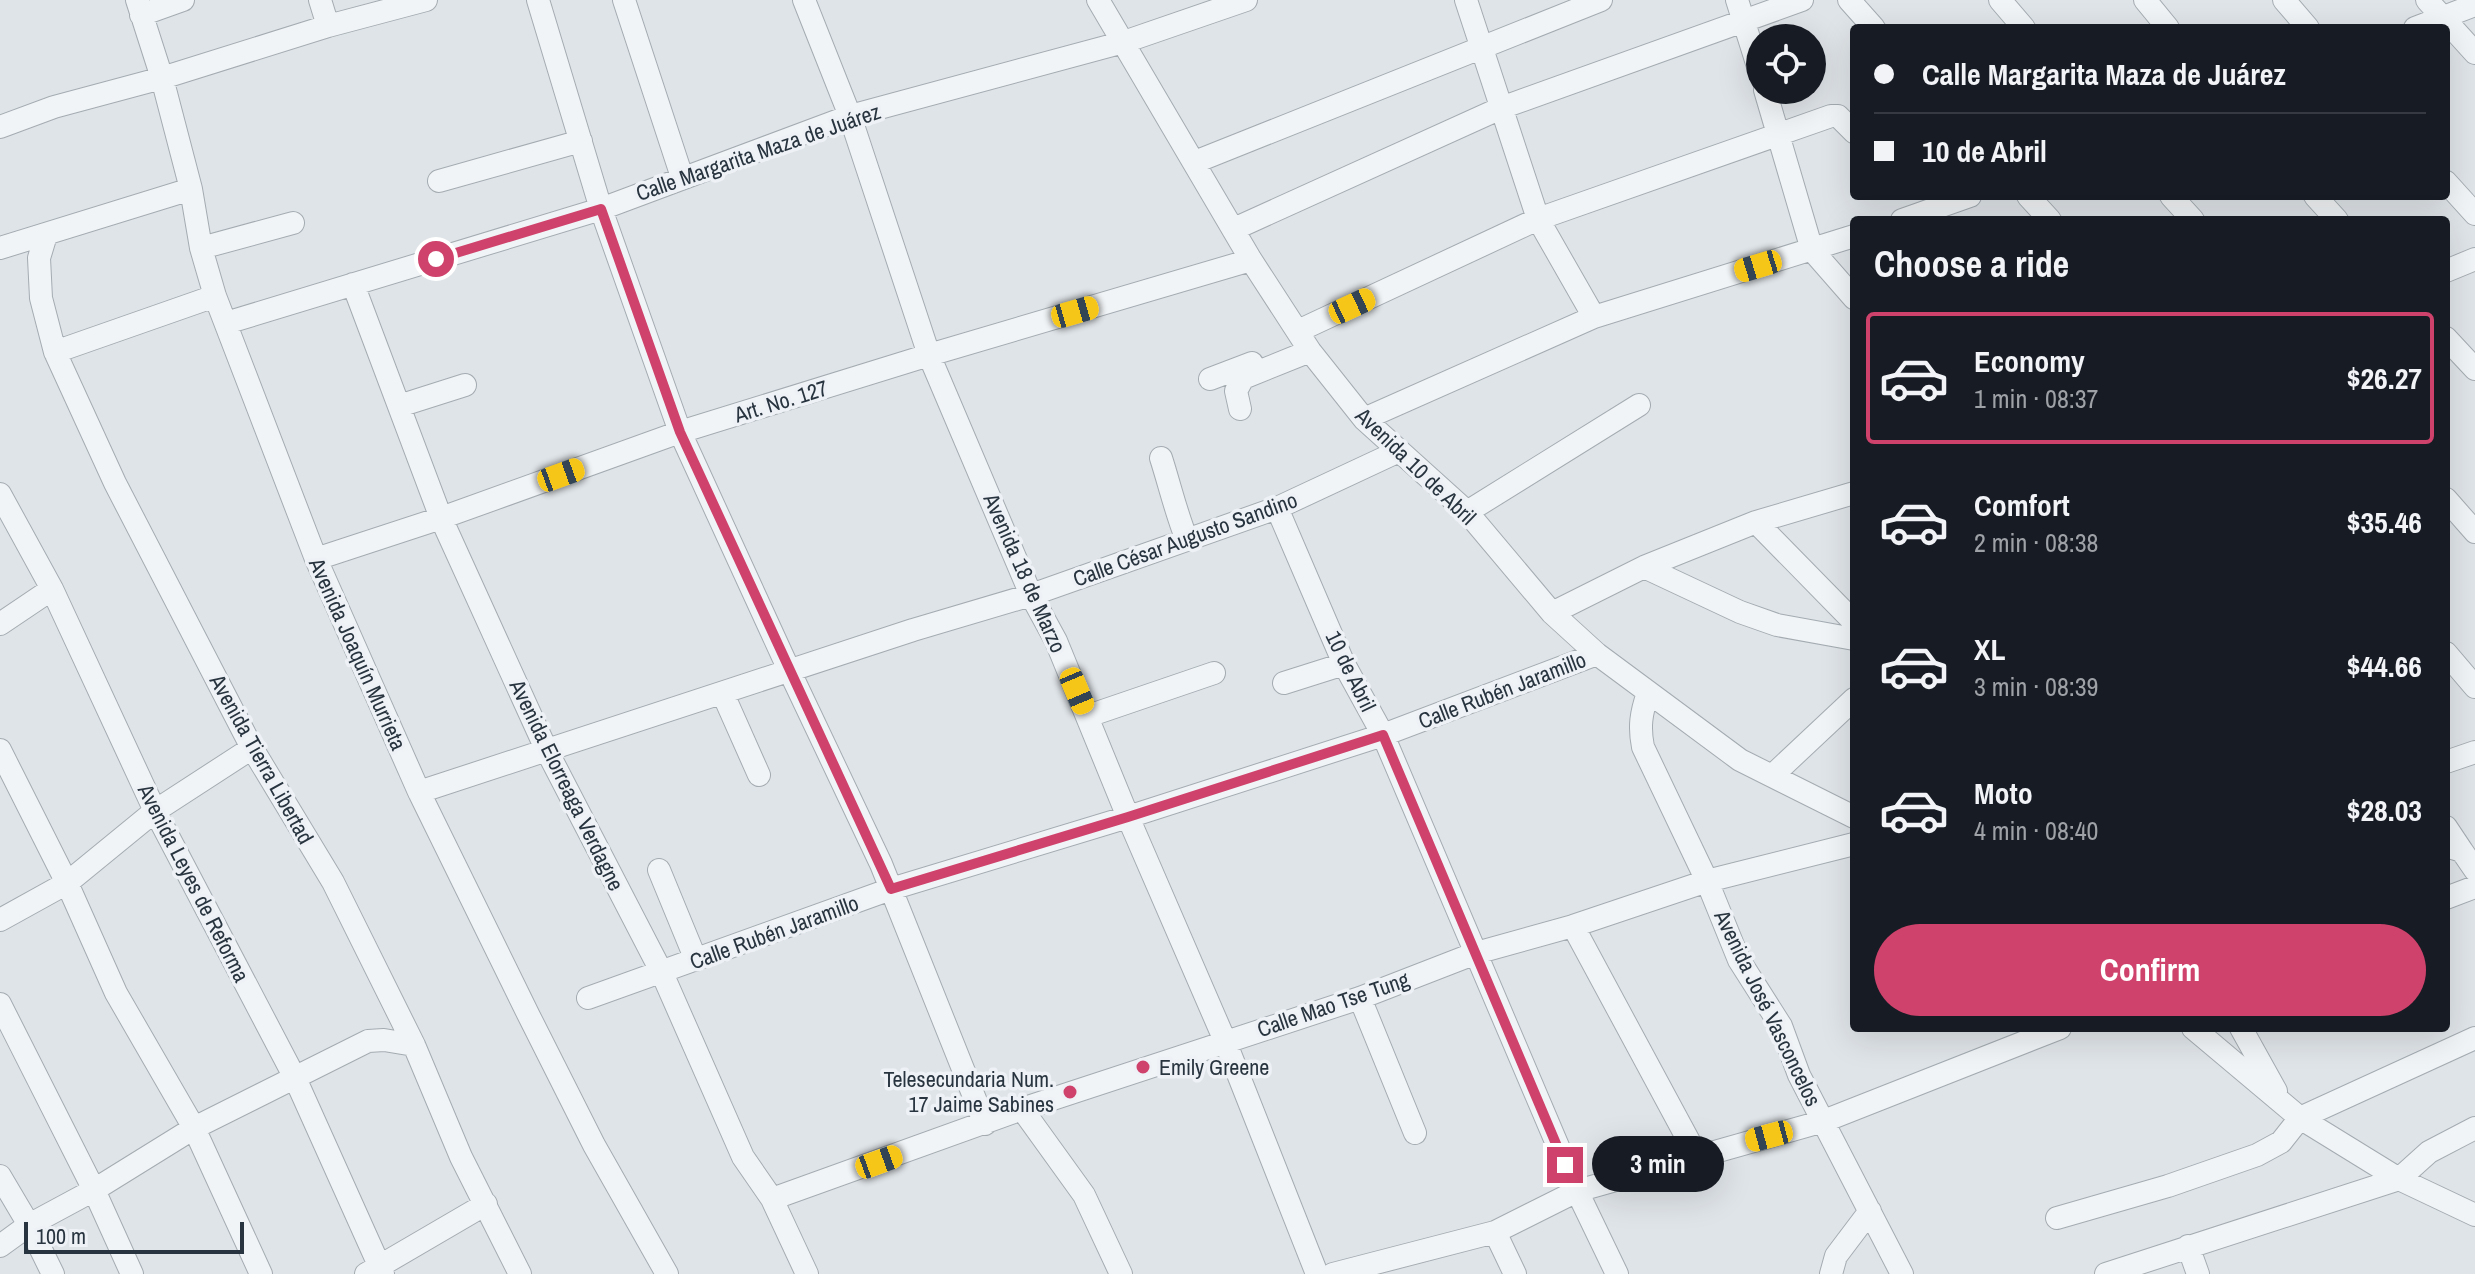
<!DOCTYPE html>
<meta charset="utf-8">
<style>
:root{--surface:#171b24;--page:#20242c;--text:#f1f3f6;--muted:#9ea1a6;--line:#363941;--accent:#cf426c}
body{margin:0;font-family:"Archivo Narrow",sans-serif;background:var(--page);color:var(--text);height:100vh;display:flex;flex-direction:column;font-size:30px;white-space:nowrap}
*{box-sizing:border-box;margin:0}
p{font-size:26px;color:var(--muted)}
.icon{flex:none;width:44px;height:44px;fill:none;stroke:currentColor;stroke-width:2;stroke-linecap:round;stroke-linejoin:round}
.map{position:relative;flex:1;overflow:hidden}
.sheet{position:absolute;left:1850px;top:216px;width:600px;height:816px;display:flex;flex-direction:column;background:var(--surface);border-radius:8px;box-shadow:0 8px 32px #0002}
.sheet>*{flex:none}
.guide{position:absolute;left:1850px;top:24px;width:600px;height:176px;border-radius:8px;box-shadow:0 8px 32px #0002;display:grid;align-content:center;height:176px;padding:0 24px;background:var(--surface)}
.buttons{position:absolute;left:1746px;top:24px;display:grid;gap:16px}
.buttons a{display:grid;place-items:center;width:80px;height:80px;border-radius:50%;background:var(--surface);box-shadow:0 8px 32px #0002;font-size:40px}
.scale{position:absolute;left:24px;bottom:20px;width:220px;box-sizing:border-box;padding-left:8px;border:4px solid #28343f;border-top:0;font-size:22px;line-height:28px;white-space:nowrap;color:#28343f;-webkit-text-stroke:6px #eef2f6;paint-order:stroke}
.end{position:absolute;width:36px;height:36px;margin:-18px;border:10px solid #cf426c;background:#fff;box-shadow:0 0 0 4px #fff}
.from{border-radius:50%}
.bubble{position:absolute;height:56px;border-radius:28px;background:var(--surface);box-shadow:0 8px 32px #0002;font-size:26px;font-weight:700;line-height:56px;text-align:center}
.car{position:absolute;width:24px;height:48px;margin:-24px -12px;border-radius:10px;box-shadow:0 0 6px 2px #0007;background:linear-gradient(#f5c518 24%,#345 0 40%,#f5c518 0 76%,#345 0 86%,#f5c518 0)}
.guide b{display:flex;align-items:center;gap:28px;height:76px;font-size:30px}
.guide b+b{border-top:2px solid var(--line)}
.guide i{width:20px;height:20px;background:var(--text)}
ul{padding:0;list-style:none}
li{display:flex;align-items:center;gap:24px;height:132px;margin:0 16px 12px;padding:0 8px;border:4px solid transparent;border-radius:8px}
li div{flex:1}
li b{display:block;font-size:30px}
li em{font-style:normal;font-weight:700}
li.selected{border-color:var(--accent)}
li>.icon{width:72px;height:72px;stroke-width:1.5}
h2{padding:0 24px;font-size:36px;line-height:96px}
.action{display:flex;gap:16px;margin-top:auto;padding:16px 24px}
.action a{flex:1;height:92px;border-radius:48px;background:var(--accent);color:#fff;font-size:32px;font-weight:700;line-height:92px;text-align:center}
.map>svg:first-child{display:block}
</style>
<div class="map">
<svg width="2475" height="1274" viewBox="0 0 2475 1274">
<rect width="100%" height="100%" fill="#dfe4e8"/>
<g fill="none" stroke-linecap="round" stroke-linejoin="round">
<defs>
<path id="minor" d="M 137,0 L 162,78 L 191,189 L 201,248 L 215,296 L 316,559 L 419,792 L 529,1016 L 594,1145 L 667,1274
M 320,0 L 328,26
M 538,0 L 601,209 L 680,432 L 789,670 L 881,864 L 985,1124
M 624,0 L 682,177
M 804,0 L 850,116 L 929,355 L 1031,595 L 1056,641 L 1128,817 L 1225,1041 L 1317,1274
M 1098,0 L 1251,260 L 1310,351 L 1364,419 L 1467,512 L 1552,613 L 1597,654 L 1740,760 L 1854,817
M 1466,0 L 1538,219 L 1594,317
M 1737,0 L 1760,73
M 1849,0 L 1874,28
M 2000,0 L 2024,28
M 2145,0 L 2168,28
M 2284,0 L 2308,28
M 2427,0 L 2475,53
M 141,15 L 183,0
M 2415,28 L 2475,5
M 1765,90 L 1812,250 L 1854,298
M 0,127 L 54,107 L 162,78 L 328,26 L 426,0
M 1195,162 L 1601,0
M 439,181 L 581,141
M 2446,182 L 2475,214
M 2028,196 L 2050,220
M 2171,196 L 2193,220
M 2315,196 L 2337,220
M 1902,220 L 1970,196
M 1234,229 L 1501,108 L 1802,0
M 46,235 L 39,258 L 41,298 L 55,352 L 115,483 L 252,748 L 333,882 L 414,1045 L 461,1157 L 520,1274
M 0,248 L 191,189
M 201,248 L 293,223
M 2446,271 L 2475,259
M 353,284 L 441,518 L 546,749 L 662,973 L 743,1157 L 772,1199 L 807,1274
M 226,323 L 601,209 L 850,116 L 1124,42 L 1246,0
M 1298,331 L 1538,219 L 1831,116 L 1838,116 L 1854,132
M 2446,338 L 2475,369
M 55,352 L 215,296
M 1210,379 L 1252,363
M 399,406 L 465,385
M 1240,409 L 1236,391 L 1243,378 L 1310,351
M 1364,419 L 1594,317 L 1854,236
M 1161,458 C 1170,486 1176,513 1187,540
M 0,494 L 52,589 L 155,811 L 295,1078 L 383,1274
M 2446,499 L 2475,532
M 1277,508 L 1344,664 L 1383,735 L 1577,1191 L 1617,1274
M 1467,512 L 1639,405
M 1756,522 L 1854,622
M 316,559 L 441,518 L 680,432 L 929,355 L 1251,260
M 1644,567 L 1740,612 L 1777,625 L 1854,639
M 1552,613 L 1644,567 L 1756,522 L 1854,493
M 0,624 L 52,589
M 2446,653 L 2475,687
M 1284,683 L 1344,664
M 1648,693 C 1641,713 1639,727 1643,747 L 1707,881 L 1739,960 L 1781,1026 L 1799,1075 L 1902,1274
M 723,694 L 759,775
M 1088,716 L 1214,673
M 0,750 L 67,883 L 116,993 L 194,1128 L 261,1274
M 2446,762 L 2475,752
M 1773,775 L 1854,699
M 419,792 L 913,630 L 1031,595 L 1277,508 L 1397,452
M 2446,827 L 2462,851
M 2446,846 L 2462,851 L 2475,870
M 659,870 L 696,960
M 2446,898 L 2475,887
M 0,920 L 67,883 L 155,811 L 252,748
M 1573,926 L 1698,1158
M 588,998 L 891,889 L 1128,817 L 1383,735 L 1597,654
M 1360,998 L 1415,1133
M 0,1004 L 94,1190 L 132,1274
M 2193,1028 L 2300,1118 L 2399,1179 L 2475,1215
M 2241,1028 L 2276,1091
M 1022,1109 L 1084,1195 L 1121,1274
M 0,1176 L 29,1225 L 53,1274
M 772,1199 L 1022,1109 L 1360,998 L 1476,953 L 1573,926 L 1707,881 L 1854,844
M 2057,1218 L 2168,1186 L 2257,1155 L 2281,1142 L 2300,1118 L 2475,1038
M 1495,1232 L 1515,1274
M 0,1246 L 29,1225 L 94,1190 L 194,1128 L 368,1041 L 384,1040 L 414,1045
M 2188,1246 L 2198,1274
M 366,1274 L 486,1204
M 1333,1274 L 1495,1232 L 1577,1191 L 1824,1121 L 2060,1028
M 1831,1274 L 1836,1256 L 1870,1211
M 2106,1274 L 2399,1179 L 2429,1152 L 2475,1128"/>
</defs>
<use href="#minor" stroke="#a4acb2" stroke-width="24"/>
<use href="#minor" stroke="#f1f4f6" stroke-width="22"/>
</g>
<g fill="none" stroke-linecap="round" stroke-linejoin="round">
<path stroke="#cf426c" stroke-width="10" d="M 436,259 L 601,209 L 680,432 L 891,889 L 1128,817 L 1383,735 L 1565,1165"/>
</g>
<g fill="#cf426c" stroke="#eef2f6" stroke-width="3">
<circle cx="1143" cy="1067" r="8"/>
<circle cx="1070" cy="1092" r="8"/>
</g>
<g text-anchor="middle" stroke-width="7" stroke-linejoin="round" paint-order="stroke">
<g font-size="22" fill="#28343f" stroke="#eef2f6">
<text transform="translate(758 152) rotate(-19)" y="8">Calle Margarita Maza de Juárez</text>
<text transform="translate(781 401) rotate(-17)" y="8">Art. No. 127</text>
<text transform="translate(1416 466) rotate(44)" y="8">Avenida 10 de Abril</text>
<text transform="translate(1185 539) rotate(-20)" y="8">Calle César Augusto Sandino</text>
<text transform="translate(1025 573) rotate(66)" y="8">Avenida 18 de Marzo</text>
<text transform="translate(358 654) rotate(66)" y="8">Avenida Joaquín Murrieta</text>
<text transform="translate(1351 671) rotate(64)" y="8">10 de Abril</text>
<text transform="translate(1502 690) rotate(-21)" y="8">Calle Rubén Jaramillo</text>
<text transform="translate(262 759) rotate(61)" y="8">Avenida Tierra Libertad</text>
<text transform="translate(567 785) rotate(64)" y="8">Avenida Elorreaga Verdagne</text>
<text transform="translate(194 883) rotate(63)" y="8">Avenida Leyes de Reforma</text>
<text transform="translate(774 932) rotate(-20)" y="8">Calle Rubén Jaramillo</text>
<text transform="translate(1333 1004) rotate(-19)" y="8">Calle Mao Tse Tung</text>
<text transform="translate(1768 1008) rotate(64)" y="8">Avenida José Vasconcelos</text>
</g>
<g font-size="22" fill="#28343f" stroke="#eef2f6" text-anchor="start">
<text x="1159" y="1075">Emily Greene</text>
<text x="1054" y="1087" text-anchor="end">Telesecundaria Num.<tspan x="1054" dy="25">17 Jaime Sabines</tspan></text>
</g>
</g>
</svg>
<div class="buttons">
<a><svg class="icon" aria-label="locate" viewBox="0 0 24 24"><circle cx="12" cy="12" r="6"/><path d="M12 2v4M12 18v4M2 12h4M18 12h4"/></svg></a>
</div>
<div class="scale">100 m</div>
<i class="end from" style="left:436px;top:259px"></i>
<i class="end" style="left:1565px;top:1165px"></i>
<div class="bubble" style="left:1592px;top:1136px;width:132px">3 min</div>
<i class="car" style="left:1758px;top:266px;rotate:253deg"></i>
<i class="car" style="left:1352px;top:306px;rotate:65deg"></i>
<i class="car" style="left:1075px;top:312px;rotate:74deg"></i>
<i class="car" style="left:561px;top:475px;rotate:70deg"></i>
<i class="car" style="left:1077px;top:691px;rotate:157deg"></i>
<i class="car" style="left:1769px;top:1136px;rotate:255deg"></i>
<i class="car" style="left:879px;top:1162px;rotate:70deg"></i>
<div class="guide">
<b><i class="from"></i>Calle Margarita Maza de Juárez</b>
<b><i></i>10 de Abril</b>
</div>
<section class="sheet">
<h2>Choose a ride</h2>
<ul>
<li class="selected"><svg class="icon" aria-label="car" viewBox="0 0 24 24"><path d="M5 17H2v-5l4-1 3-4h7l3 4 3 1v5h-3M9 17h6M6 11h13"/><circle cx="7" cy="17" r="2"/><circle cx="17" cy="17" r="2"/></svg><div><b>Economy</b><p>1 min · 08:37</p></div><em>$26.27</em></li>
<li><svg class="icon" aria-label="car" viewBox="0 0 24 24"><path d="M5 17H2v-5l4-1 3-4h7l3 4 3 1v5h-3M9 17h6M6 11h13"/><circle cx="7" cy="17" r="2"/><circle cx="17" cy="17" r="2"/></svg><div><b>Comfort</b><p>2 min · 08:38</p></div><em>$35.46</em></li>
<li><svg class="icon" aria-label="car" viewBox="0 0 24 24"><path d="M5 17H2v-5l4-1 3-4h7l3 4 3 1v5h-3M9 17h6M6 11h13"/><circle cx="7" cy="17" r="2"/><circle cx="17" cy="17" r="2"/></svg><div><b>XL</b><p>3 min · 08:39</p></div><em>$44.66</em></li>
<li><svg class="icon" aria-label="car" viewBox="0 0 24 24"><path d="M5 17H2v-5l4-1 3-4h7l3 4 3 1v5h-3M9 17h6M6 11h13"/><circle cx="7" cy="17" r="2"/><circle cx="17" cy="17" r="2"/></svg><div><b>Moto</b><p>4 min · 08:40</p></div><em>$28.03</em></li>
</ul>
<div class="action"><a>Confirm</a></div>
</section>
</div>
